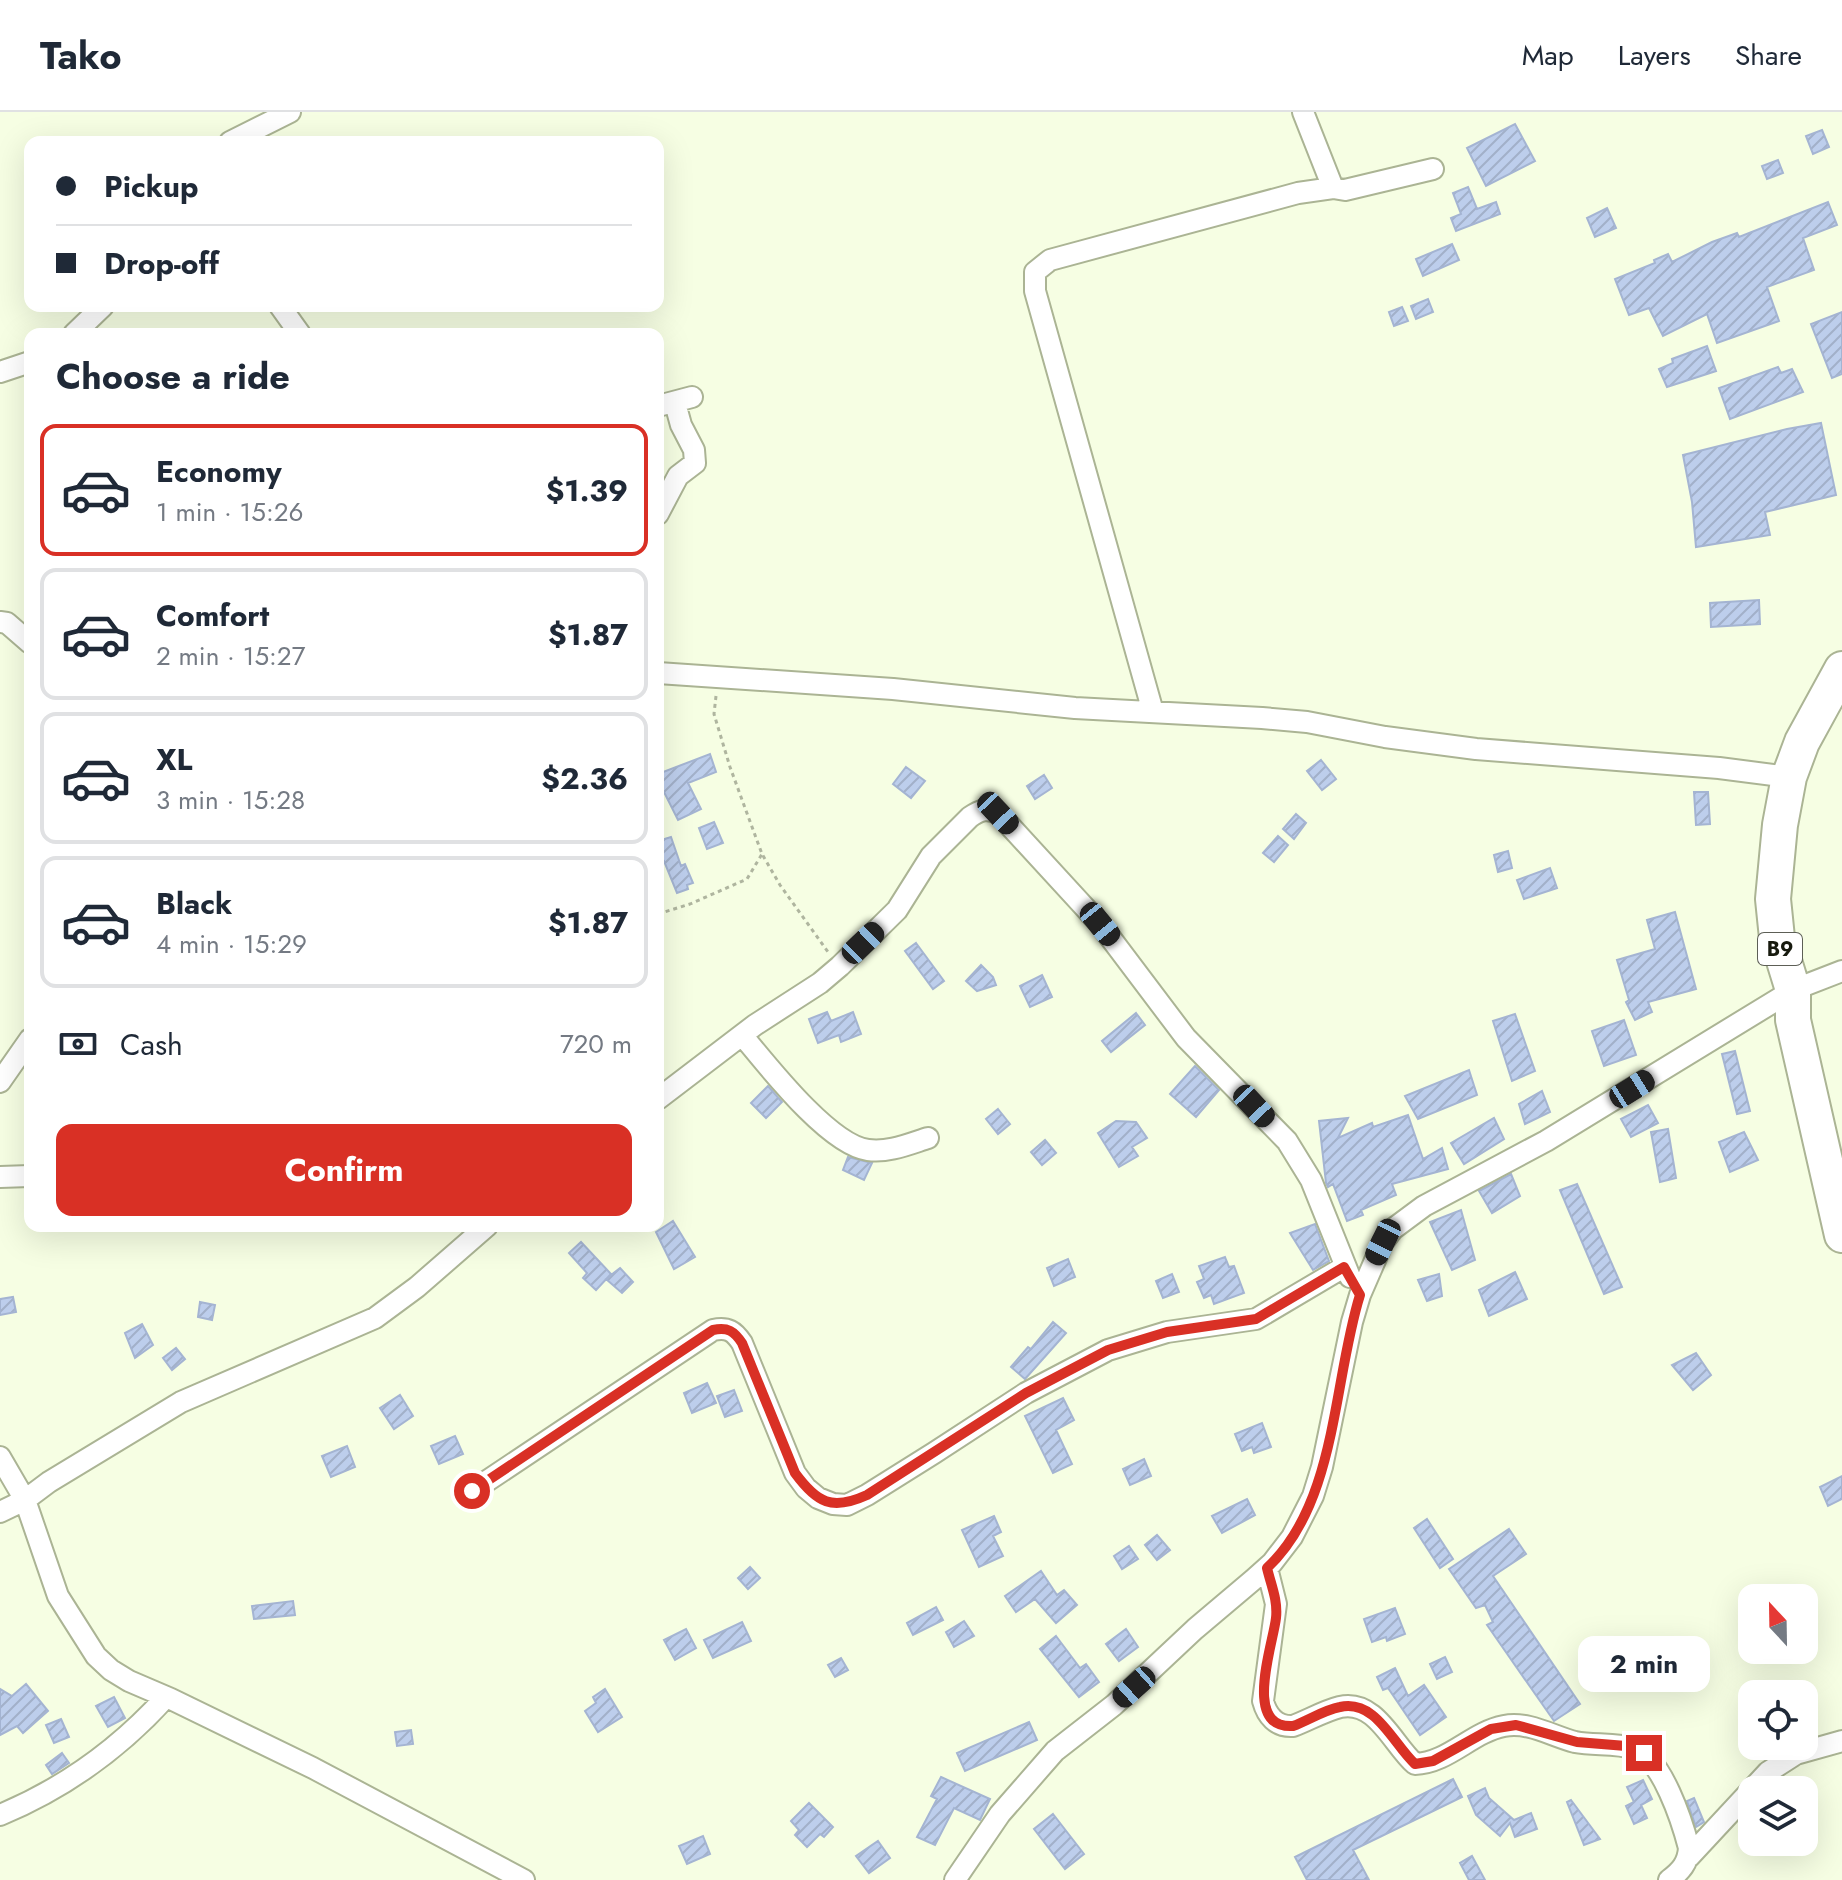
<!DOCTYPE html>
<meta charset="utf-8">
<style>
:root{--surface:#fff;--page:#f2f2f3;--text:#1f2937;--muted:#747a83;--line:#e0e1e3;--accent:#d93025}
body{margin:0;font-family:Jost,sans-serif;background:var(--page);color:var(--text);height:100vh;display:flex;flex-direction:column;font-size:30px;white-space:nowrap}
*{box-sizing:border-box;margin:0}
p{font-size:26px;color:var(--muted)}
.icon{flex:none;width:44px;height:44px;fill:none;stroke:currentColor;stroke-width:2;stroke-linecap:round;stroke-linejoin:round}
.map{position:relative;flex:1;overflow:hidden}
.details{position:absolute;left:24px;top:216px;width:640px;height:904px;display:flex;flex-direction:column;background:var(--surface);border-radius:16px;box-shadow:0 8px 32px #0002}
.details>*{flex:none}
.hud{position:absolute;left:24px;top:24px;width:640px;height:176px;border-radius:16px;box-shadow:0 8px 32px #0002;display:grid;align-content:center;height:176px;padding:0 32px;background:var(--surface)}
.needle{width:52px;rotate:338deg}
.controls{position:absolute;left:1738px;top:1472px;display:grid;gap:16px}
.controls a{display:grid;place-items:center;width:80px;height:80px;border-radius:16px;background:var(--surface);box-shadow:0 8px 32px #0002;font-size:40px}
.end{position:absolute;width:36px;height:36px;margin:-18px;border:10px solid #d93025;background:#fff;box-shadow:0 0 0 4px #fff}
.from{border-radius:50%}
.bubble{position:absolute;height:56px;border-radius:16px;background:var(--surface);box-shadow:0 8px 32px #0002;font-size:26px;font-weight:700;line-height:56px;text-align:center}
.car{position:absolute;width:24px;height:48px;margin:-24px -12px;border-radius:10px;box-shadow:0 0 6px 2px #0007;background:linear-gradient(#222 24%,#8ab4d8 0 40%,#222 0 76%,#8ab4d8 0 86%,#222 0)}
.hud b{display:flex;align-items:center;gap:28px;height:76px;font-size:30px}
.hud b+b{border-top:2px solid var(--line)}
.hud i{width:20px;height:20px;background:var(--text)}
ul{padding:0;list-style:none}
li{display:flex;align-items:center;gap:24px;height:132px;margin:0 16px 12px;padding:0 16px;border:4px solid var(--line);border-radius:16px}
li div{flex:1}
li b{display:block;font-size:30px}
li em{font-style:normal;font-weight:700}
li.selected{border-color:var(--accent)}
li>.icon{width:72px;height:72px;stroke-width:1.5}
h2{padding:0 32px;font-size:36px;line-height:96px}
.pay{display:flex;align-items:center;gap:20px;height:88px;padding:0 32px;font-size:30px}
.pay p{margin-inline-start:auto}
.cta{display:flex;gap:16px;margin-top:auto;padding:16px 32px}
.cta a{flex:1;height:92px;border-radius:16px;background:var(--accent);color:#fff;font-size:32px;font-weight:700;line-height:92px;text-align:center}
header{display:flex;align-items:center;gap:48px;box-sizing:border-box;height:112px;padding:0 40px;background:var(--surface);border-bottom:2px solid var(--line)}
header strong{font-size:38px}
nav{display:flex;gap:44px;margin-inline-start:auto;font-size:28px}
.map>svg:first-child{display:block}
</style>
<header>
<strong>Tako</strong>
<nav><a>Map</a><a>Layers</a><a>Share</a></nav>
</header>
<div class="map">
<svg width="1842" height="1768" viewBox="0 0 1842 1768">
<defs>
<pattern id="building-hatch" width="6" height="6" patternUnits="userSpaceOnUse" patternTransform="scale(2)"><rect width="6" height="6" fill="#bdceec"/><path d="M-1 1l2-2M0 6l6-6M5 7l2-2" fill="none" stroke="#a2b0c9"/></pattern>
</defs>
<rect width="100%" height="100%" fill="#f6fee3"/>
<path fill="url(#building-hatch)" stroke="#a4b4d2" stroke-width="2" d="M 1515,12 L 1535,49 L 1486,74 L 1467,36 Z
M 1822,18 L 1829,35 L 1813,42 L 1806,24 Z
M 1778,48 L 1783,61 L 1767,67 L 1762,54 Z
M 1468,75 L 1477,97 L 1496,90 L 1500,102 L 1456,119 L 1451,106 L 1461,102 L 1453,81 Z
M 1828,90 L 1837,113 L 1803,126 L 1814,158 L 1767,175 L 1779,209 L 1717,231 L 1707,202 L 1663,224 L 1649,196 L 1629,203 L 1615,167 L 1655,151 L 1654,148 L 1668,142 L 1672,150 L 1712,130 L 1737,121 L 1739,125 Z
M 1607,96 L 1616,116 L 1595,125 L 1587,106 Z
M 1452,132 L 1459,148 L 1423,164 L 1416,147 Z
M 1428,187 L 1433,200 L 1416,207 L 1411,194 Z
M 1402,195 L 1408,209 L 1394,214 L 1389,200 Z
M 1842,200 L 1842,262 L 1832,266 L 1811,212 Z
M 1707,234 L 1716,259 L 1667,275 L 1659,257 L 1673,251 L 1672,247 Z
M 1778,255 L 1781,261 L 1792,257 L 1803,280 L 1730,307 L 1719,276 Z
M 1821,311 L 1836,383 L 1765,400 L 1770,423 L 1696,435 L 1692,390 L 1683,343 L 1787,317 Z
M 1759,488 L 1760,512 L 1711,515 L 1710,491 Z
M 710,642 L 716,660 L 688,671 L 701,697 L 678,708 L 664,680 L 658,682 L 658,662 Z
M 1321,648 L 1336,667 L 1322,678 L 1307,659 Z
M 906,655 L 925,669 L 911,686 L 893,672 Z
M 1044,663 L 1052,676 L 1035,687 L 1027,674 Z
M 1694,680 L 1708,680 L 1710,712 L 1696,713 Z
M 1296,702 L 1306,711 L 1294,727 L 1283,717 Z
M 714,710 L 723,731 L 707,737 L 699,716 Z
M 1278,724 L 1288,733 L 1274,750 L 1263,741 Z
M 671,725 L 681,754 L 685,752 L 693,771 L 687,773 L 688,777 L 677,781 L 664,749 L 658,751 L 658,729 Z
M 1508,739 L 1512,756 L 1498,760 L 1494,743 Z
M 1550,756 L 1557,776 L 1524,787 L 1517,768 Z
M 1675,800 L 1696,877 L 1648,890 L 1652,900 L 1635,908 L 1626,890 L 1629,888 L 1617,848 L 1655,837 L 1647,808 Z
M 916,831 L 944,869 L 933,877 L 905,839 Z
M 981,853 L 993,865 L 996,873 L 977,879 L 966,869 Z
M 1042,863 L 1052,885 L 1030,895 L 1020,874 Z
M 827,900 L 831,909 L 853,900 L 861,922 L 841,930 L 839,923 L 818,931 L 809,907 Z
M 1136,901 L 1145,913 L 1111,940 L 1102,929 Z
M 1515,902 L 1535,959 L 1512,969 L 1493,909 Z
M 1624,908 L 1636,943 L 1604,954 L 1592,919 Z
M 1735,939 L 1750,999 L 1737,1002 L 1722,942 Z
M 1195,954 L 1219,978 L 1196,1005 L 1170,982 Z
M 1469,958 L 1477,983 L 1418,1007 L 1405,984 Z
M 768,974 L 782,990 L 766,1006 L 751,991 Z
M 1542,979 L 1550,1000 L 1525,1012 L 1519,992 Z
M 1648,993 L 1658,1011 L 1631,1025 L 1621,1007 Z
M 998,997 L 1010,1012 L 998,1022 L 986,1007 Z
M 1408,1003 L 1423,1047 L 1442,1036 L 1448,1057 L 1392,1072 L 1396,1083 L 1361,1098 L 1363,1103 L 1347,1109 L 1333,1072 L 1328,1075 L 1326,1071 L 1319,1009 L 1348,1006 L 1338,1026 L 1372,1011 L 1373,1015 Z
M 1494,1006 L 1504,1027 L 1464,1052 L 1451,1031 Z
M 1116,1009 L 1136,1010 L 1147,1026 L 1132,1035 L 1138,1044 L 1119,1055 L 1098,1021 Z
M 1668,1017 L 1676,1066 L 1660,1070 L 1651,1020 Z
M 1744,1020 L 1758,1048 L 1730,1060 L 1719,1030 Z
M 1045,1028 L 1056,1041 L 1042,1053 L 1031,1040 Z
M 848,1045 L 872,1051 L 864,1068 L 843,1058 Z
M 1511,1062 L 1520,1084 L 1492,1101 L 1479,1079 Z
M 1577,1072 L 1622,1175 L 1604,1182 L 1560,1078 Z
M 1461,1098 L 1475,1148 L 1452,1158 L 1430,1110 Z
M 673,1109 L 695,1145 L 674,1157 L 656,1120 Z
M 1315,1112 L 1329,1149 L 1313,1158 L 1290,1121 Z
M 581,1130 L 611,1162 L 596,1178 L 583,1166 L 587,1161 L 569,1141 Z
M 1225,1145 L 1229,1155 L 1234,1154 L 1244,1181 L 1214,1192 L 1211,1183 L 1204,1186 L 1197,1170 L 1204,1167 L 1199,1154 Z
M 1068,1147 L 1075,1165 L 1054,1174 L 1047,1156 Z
M 620,1156 L 633,1170 L 622,1181 L 606,1167 Z
M 1515,1160 L 1527,1187 L 1489,1204 L 1479,1178 Z
M 1172,1162 L 1179,1180 L 1163,1186 L 1156,1169 Z
M 1439,1162 L 1442,1184 L 1427,1189 L 1418,1168 Z
M 13,1185 L 16,1200 L 0,1203 L 0,1187 Z
M 200,1190 L 215,1193 L 212,1208 L 198,1205 Z
M 1053,1210 L 1066,1221 L 1025,1267 L 1011,1255 L 1028,1235 L 1031,1237 Z
M 142,1212 L 153,1233 L 135,1246 L 125,1221 Z
M 176,1236 L 185,1247 L 172,1258 L 163,1246 Z
M 1696,1241 L 1711,1263 L 1693,1278 L 1672,1253 Z
M 707,1271 L 716,1291 L 692,1301 L 684,1281 Z
M 734,1278 L 742,1299 L 725,1305 L 717,1284 Z
M 400,1283 L 413,1304 L 394,1317 L 380,1296 Z
M 1063,1286 L 1074,1308 L 1056,1318 L 1072,1352 L 1053,1361 L 1025,1304 Z
M 1262,1311 L 1271,1335 L 1254,1341 L 1252,1335 L 1242,1339 L 1235,1322 Z
M 455,1324 L 463,1342 L 439,1352 L 431,1334 Z
M 347,1334 L 355,1355 L 331,1365 L 322,1344 Z
M 1144,1347 L 1151,1364 L 1130,1373 L 1123,1357 Z
M 1842,1364 L 1842,1387 L 1828,1394 L 1820,1375 Z
M 1247,1387 L 1255,1403 L 1222,1421 L 1212,1404 Z
M 994,1404 L 1001,1420 L 993,1424 L 1003,1444 L 979,1455 L 962,1418 Z
M 1427,1407 L 1453,1447 L 1440,1456 L 1414,1416 Z
M 1509,1417 L 1526,1442 L 1493,1464 L 1580,1592 L 1554,1609 L 1487,1513 L 1493,1510 L 1485,1493 L 1476,1496 L 1449,1457 Z
M 1157,1423 L 1170,1438 L 1157,1448 L 1145,1433 Z
M 1129,1434 L 1138,1447 L 1122,1457 L 1114,1444 Z
M 750,1455 L 760,1466 L 748,1477 L 738,1466 Z
M 1041,1459 L 1057,1483 L 1064,1478 L 1077,1493 L 1056,1511 L 1035,1487 L 1016,1500 L 1005,1484 Z
M 293,1489 L 295,1503 L 254,1507 L 252,1494 Z
M 936,1495 L 943,1508 L 913,1523 L 907,1511 Z
M 1395,1496 L 1405,1522 L 1387,1529 L 1386,1525 L 1372,1530 L 1364,1507 Z
M 964,1509 L 974,1524 L 954,1535 L 946,1520 Z
M 742,1510 L 751,1529 L 713,1546 L 704,1528 Z
M 686,1517 L 696,1536 L 675,1548 L 664,1528 Z
M 1126,1517 L 1138,1535 L 1119,1549 L 1106,1532 Z
M 1056,1524 L 1080,1556 L 1086,1552 L 1099,1570 L 1079,1585 L 1040,1537 Z
M 1445,1545 L 1452,1560 L 1437,1567 L 1430,1552 Z
M 841,1546 L 848,1558 L 835,1565 L 828,1553 Z
M 1395,1556 L 1408,1584 L 1424,1573 L 1446,1605 L 1420,1623 L 1388,1576 L 1383,1578 L 1377,1565 Z
M 26,1572 L 48,1599 L 23,1621 L 17,1614 L 0,1623 L 0,1577 L 12,1584 Z
M 605,1577 L 622,1605 L 598,1620 L 585,1599 L 596,1591 L 593,1585 Z
M 114,1585 L 125,1606 L 108,1615 L 96,1594 Z
M 61,1607 L 69,1625 L 54,1631 L 46,1613 Z
M 1029,1610 L 1037,1628 L 965,1659 L 957,1641 Z
M 411,1618 L 413,1632 L 397,1634 L 395,1620 Z
M 62,1641 L 69,1651 L 52,1662 L 46,1653 Z
M 941,1665 L 990,1687 L 980,1708 L 954,1696 L 935,1733 L 917,1725 L 937,1687 L 931,1684 Z
M 1453,1667 L 1462,1685 L 1353,1738 L 1369,1768 L 1307,1768 L 1295,1745 Z
M 1643,1668 L 1652,1687 L 1641,1693 L 1647,1706 L 1634,1712 L 1626,1694 L 1634,1690 L 1627,1675 Z
M 1485,1676 L 1489,1686 L 1514,1708 L 1531,1701 L 1537,1717 L 1515,1725 L 1510,1711 L 1500,1724 L 1476,1703 L 1468,1684 Z
M 1694,1686 L 1704,1710 L 1696,1715 L 1687,1689 Z
M 1571,1688 L 1600,1727 L 1584,1733 L 1567,1690 Z
M 809,1691 L 833,1715 L 824,1725 L 820,1722 L 807,1735 L 795,1723 L 799,1718 L 791,1709 Z
M 1053,1702 L 1084,1742 L 1065,1757 L 1034,1717 Z
M 703,1724 L 710,1742 L 687,1752 L 679,1734 Z
M 878,1729 L 890,1746 L 869,1761 L 856,1744 Z
M 1472,1744 L 1485,1768 L 1469,1768 L 1460,1751 Z"/>
<g fill="none" stroke-linecap="round" stroke-linejoin="round">
<defs>
<path id="minor" d="M 1303,0 L 1333,76
M 230,30 L 290,0
M 280,194 L 300,222
M 74,222 L 103,194
M 0,260 L 30,250
M 658,294 L 692,285
M 658,402 L 678,364 L 695,351 L 694,338 L 681,313 L 675,291
M 0,510 L 7,511 L 30,531
M 658,561 L 893,577 L 1075,596 L 1262,606 L 1307,610 L 1385,625 L 1476,637 L 1719,656 L 1789,665
M 1153,600 L 1035,179 L 1035,160 L 1050,148 L 1298,81 L 1333,76 L 1345,78 L 1433,57
M 742,923 C 767,953 829,1033 868,1038 C 888,1041 909,1032 928,1026
M 0,970 L 30,927
M 658,987 L 755,913 L 820,871 L 840,854 L 897,798 L 931,744 L 970,705 C 980,698 987,696 998,701 L 1100,812 L 1186,926 L 1287,1029 L 1311,1068 L 1350,1165
M 0,1065 L 30,1064
M 0,1345 L 25,1388 L 49,1370 L 181,1290 L 375,1206 L 417,1175 L 487,1114
M 472,1379 L 713,1218 C 728,1215 734,1219 742,1231 L 795,1361 L 806,1376 L 818,1386 L 833,1392 L 847,1393 L 867,1383 L 934,1341 L 1026,1281 L 1108,1238 L 1167,1220 L 1256,1207 L 1344,1155
M 0,1400 L 25,1388 L 58,1484 L 96,1544 L 111,1558 L 129,1569 L 171,1587 L 313,1656 L 524,1768
M 1267,1456 L 1276,1492 L 1263,1589 C 1267,1604 1276,1615 1293,1614 C 1309,1608 1324,1599 1340,1595 C 1376,1587 1393,1633 1415,1652 C 1448,1651 1472,1620 1504,1614 C 1528,1609 1552,1624 1575,1630 C 1594,1634 1616,1630 1635,1637 C 1662,1647 1682,1709 1689,1736 C 1688,1751 1681,1759 1669,1768
M 0,1703 C 65,1676 119,1637 166,1585
M 1689,1745 L 1768,1660 L 1796,1642 L 1842,1629
M 955,1768 L 1000,1702 L 1055,1639 L 1114,1593 L 1195,1517 L 1253,1468 L 1272,1451 L 1292,1425 L 1313,1384 L 1322,1355 L 1352,1210 L 1360,1183 L 1383,1130 L 1393,1117 L 1424,1094 L 1546,1029 L 1793,878 L 1842,859"/>
<path id="trunk" d="M 1842,557 L 1802,630 L 1789,665 L 1780,713 L 1773,787 L 1777,826 L 1793,878 L 1793,908 L 1842,1123"/>
</defs>
<use href="#minor" stroke="#abb494" stroke-width="24"/>
<use href="#trunk" stroke="#abb494" stroke-width="38"/>
<path stroke="#afb59f" stroke-width="3" stroke-dasharray="4 4" stroke-linecap="butt" d="M 716,584 L 714,602 L 730,655 L 762,742 L 780,773 L 828,840
M 658,802 L 690,792 L 747,767 L 762,742"/>
<use href="#minor" stroke="#fff" stroke-width="20"/>
<use href="#trunk" stroke="#fff" stroke-width="34"/>
</g>
<g fill="none" stroke-linecap="round" stroke-linejoin="round">
<path stroke="#d93025" stroke-width="10" d="M 472,1379 L 713,1218 C 728,1215 734,1219 742,1231 L 795,1361 C 817,1391 832,1399 867,1383 L 1026,1281 L 1108,1238 L 1167,1220 L 1256,1207 L 1344,1155 L 1360,1183 C 1333,1269 1337,1391 1267,1456 C 1271,1473 1278,1488 1276,1506 C 1273,1533 1242,1617 1293,1614 C 1309,1608 1324,1598 1340,1595 C 1376,1587 1393,1632 1415,1652 L 1433,1649 L 1491,1617 L 1516,1613 L 1577,1630 L 1626,1634 L 1644,1641"/>
</g>
<g text-anchor="middle" stroke-width="8" stroke-linejoin="round" paint-order="stroke">
<rect fill="#fff" stroke="#5d5f56" stroke-width="2" x="1758" y="821" width="44" height="32" rx="6"/>
<g font-size="20" font-weight="bold" fill="#171a0e">
<text x="1780" y="844">B9</text>
</g>
</g>
</svg>
<div class="controls">
<a><svg class="needle" viewBox="-14 -14 28 28"><path d="M0-13l5 13h-10z" fill="#e53935"/><path d="M0 13l5-13h-10z" fill="#747a83"/></svg></a>
<a><svg class="icon" aria-label="locate" viewBox="0 0 24 24"><circle cx="12" cy="12" r="6"/><path d="M12 2v4M12 18v4M2 12h4M18 12h4"/></svg></a>
<a><svg class="icon" aria-label="layers" viewBox="0 0 24 24"><path d="M12 4l9 5-9 5-9-5zM3 14l9 5 9-5"/></svg></a>
</div>
<i class="end from" style="left:472px;top:1379px"></i>
<i class="end" style="left:1644px;top:1641px"></i>
<div class="bubble" style="left:1578px;top:1524px;width:132px">2 min</div>
<i class="car" style="left:998px;top:701px;rotate:137deg"></i>
<i class="car" style="left:1100px;top:812px;rotate:141deg"></i>
<i class="car" style="left:863px;top:831px;rotate:46deg"></i>
<i class="car" style="left:1632px;top:977px;rotate:58deg"></i>
<i class="car" style="left:1254px;top:994px;rotate:137deg"></i>
<i class="car" style="left:1383px;top:1130px;rotate:206deg"></i>
<i class="car" style="left:1134px;top:1575px;rotate:228deg"></i>
<div class="hud">
<b><i class="from"></i>Pickup</b>
<b><i></i>Drop-off</b>
</div>
<section class="details">
<h2>Choose a ride</h2>
<ul>
<li class="selected"><svg class="icon" aria-label="car" viewBox="0 0 24 24"><path d="M5 17H2v-5l4-1 3-4h7l3 4 3 1v5h-3M9 17h6M6 11h13"/><circle cx="7" cy="17" r="2"/><circle cx="17" cy="17" r="2"/></svg><div><b>Economy</b><p>1 min · 15:26</p></div><em>$1.39</em></li>
<li><svg class="icon" aria-label="car" viewBox="0 0 24 24"><path d="M5 17H2v-5l4-1 3-4h7l3 4 3 1v5h-3M9 17h6M6 11h13"/><circle cx="7" cy="17" r="2"/><circle cx="17" cy="17" r="2"/></svg><div><b>Comfort</b><p>2 min · 15:27</p></div><em>$1.87</em></li>
<li><svg class="icon" aria-label="car" viewBox="0 0 24 24"><path d="M5 17H2v-5l4-1 3-4h7l3 4 3 1v5h-3M9 17h6M6 11h13"/><circle cx="7" cy="17" r="2"/><circle cx="17" cy="17" r="2"/></svg><div><b>XL</b><p>3 min · 15:28</p></div><em>$2.36</em></li>
<li><svg class="icon" aria-label="car" viewBox="0 0 24 24"><path d="M5 17H2v-5l4-1 3-4h7l3 4 3 1v5h-3M9 17h6M6 11h13"/><circle cx="7" cy="17" r="2"/><circle cx="17" cy="17" r="2"/></svg><div><b>Black</b><p>4 min · 15:29</p></div><em>$1.87</em></li>
</ul>
<div class="pay"><svg class="icon" aria-label="cash" viewBox="0 0 24 24"><path d="M3 7h18v10H3z"/><circle cx="12" cy="12" r="2"/></svg>Cash<p>720 m</p></div>
<div class="cta"><a>Confirm</a></div>
</section>
</div>
